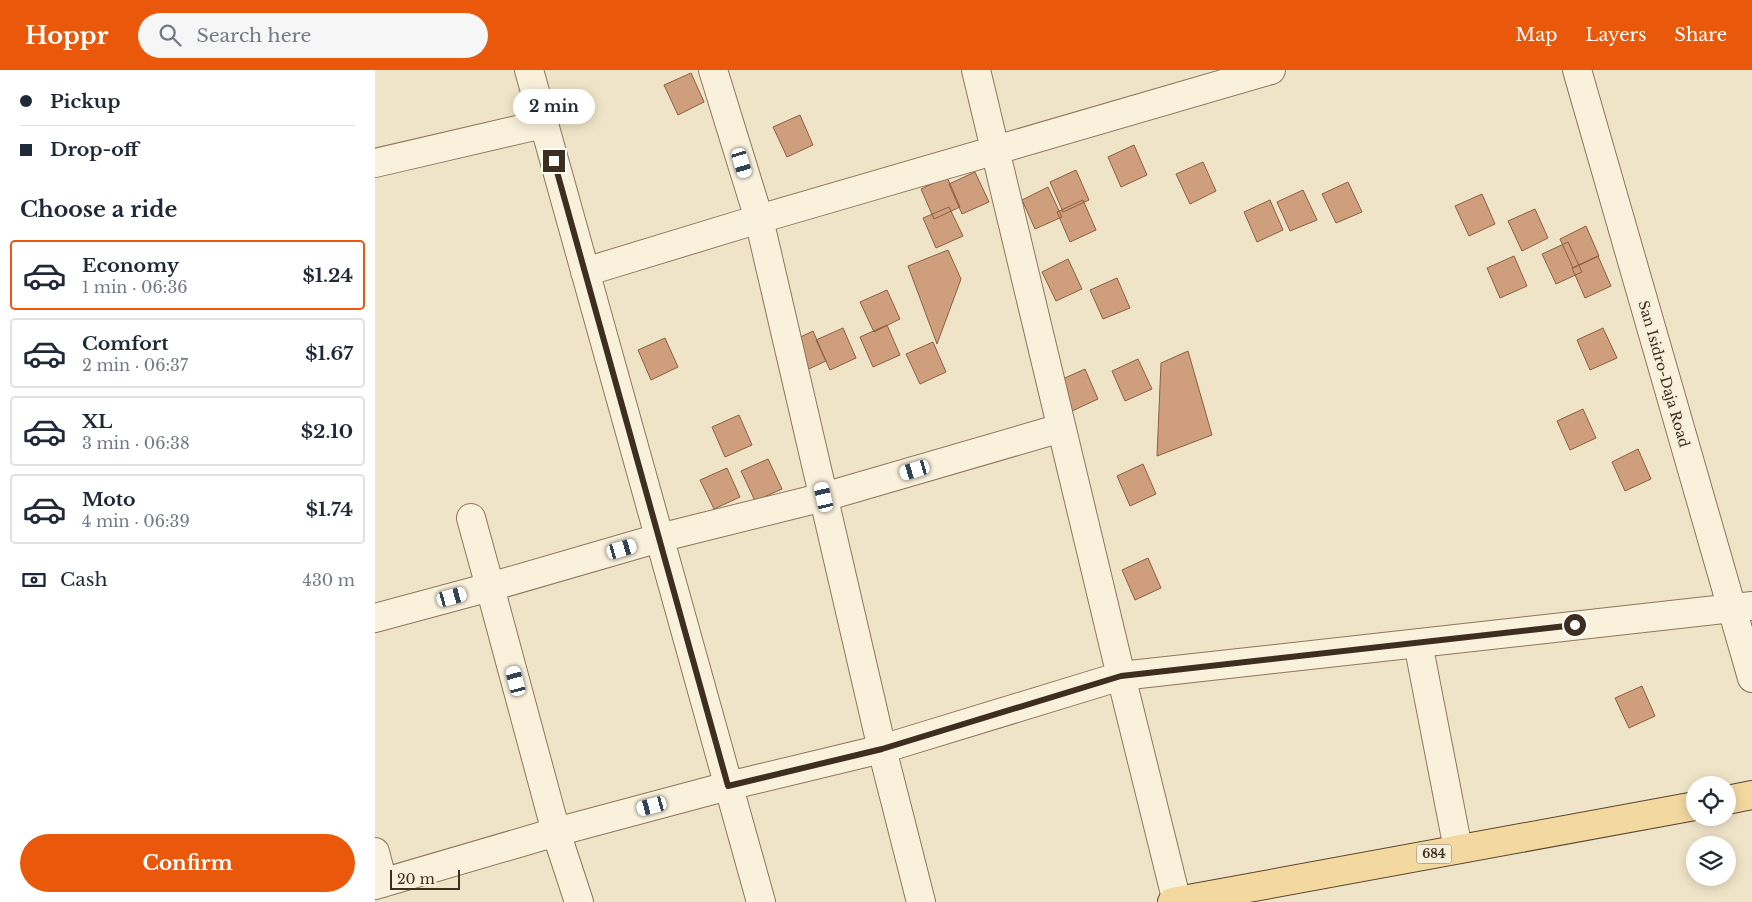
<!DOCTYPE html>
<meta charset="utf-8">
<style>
:root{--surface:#fff;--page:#f6f6f7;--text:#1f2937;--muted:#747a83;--line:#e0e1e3;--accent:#ea580c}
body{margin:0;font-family:"Libre Baskerville",serif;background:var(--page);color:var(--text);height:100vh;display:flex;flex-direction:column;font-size:19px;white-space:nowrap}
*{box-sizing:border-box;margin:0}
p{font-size:16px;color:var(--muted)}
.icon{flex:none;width:28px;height:28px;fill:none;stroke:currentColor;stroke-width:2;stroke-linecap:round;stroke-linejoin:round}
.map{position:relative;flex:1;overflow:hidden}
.sheet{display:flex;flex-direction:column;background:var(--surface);width:375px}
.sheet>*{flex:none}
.top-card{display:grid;align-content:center;height:110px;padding:0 20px;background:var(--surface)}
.tools{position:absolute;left:1311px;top:706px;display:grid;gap:10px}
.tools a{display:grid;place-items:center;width:50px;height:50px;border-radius:50%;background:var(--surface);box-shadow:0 2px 12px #0003;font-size:25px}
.scale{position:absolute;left:15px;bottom:12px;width:70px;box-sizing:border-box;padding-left:5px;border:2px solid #3d2e20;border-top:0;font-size:14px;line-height:18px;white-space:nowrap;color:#3d2e20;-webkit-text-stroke:4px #f7eed8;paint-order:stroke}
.end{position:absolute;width:22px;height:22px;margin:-11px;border:6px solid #3d2e20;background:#fff;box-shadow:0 0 0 2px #fff}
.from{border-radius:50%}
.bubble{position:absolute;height:35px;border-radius:18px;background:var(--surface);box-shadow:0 2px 12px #0003;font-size:16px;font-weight:700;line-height:35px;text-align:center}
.car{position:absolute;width:15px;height:30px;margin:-15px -8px;border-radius:6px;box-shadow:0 0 4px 1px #0007;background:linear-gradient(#fff 24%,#345 0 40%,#fff 0 76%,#345 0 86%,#fff 0)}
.top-card b{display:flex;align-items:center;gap:18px;height:48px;font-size:19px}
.top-card b+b{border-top:1px solid var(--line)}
.top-card i{width:12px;height:12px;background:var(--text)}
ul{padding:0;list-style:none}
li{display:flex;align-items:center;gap:15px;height:70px;margin:0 10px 8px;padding:0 10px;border:2px solid var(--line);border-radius:5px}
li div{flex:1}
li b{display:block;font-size:19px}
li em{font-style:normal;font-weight:700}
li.active{border-color:var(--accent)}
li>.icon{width:45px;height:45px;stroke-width:1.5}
h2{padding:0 20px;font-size:22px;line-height:60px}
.pay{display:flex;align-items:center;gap:12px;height:55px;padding:0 20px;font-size:19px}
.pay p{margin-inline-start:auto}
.action{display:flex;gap:10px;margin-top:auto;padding:10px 20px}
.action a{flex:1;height:58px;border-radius:30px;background:var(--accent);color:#fff;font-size:20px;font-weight:700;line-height:58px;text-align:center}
header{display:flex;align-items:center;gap:30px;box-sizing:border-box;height:70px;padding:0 25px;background:var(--accent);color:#fff}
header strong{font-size:24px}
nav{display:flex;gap:28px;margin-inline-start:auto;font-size:18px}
.search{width:350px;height:45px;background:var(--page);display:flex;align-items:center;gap:12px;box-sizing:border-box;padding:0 18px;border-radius:28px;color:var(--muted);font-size:19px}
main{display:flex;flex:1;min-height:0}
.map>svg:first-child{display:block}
</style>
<header>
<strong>Hoppr</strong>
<div class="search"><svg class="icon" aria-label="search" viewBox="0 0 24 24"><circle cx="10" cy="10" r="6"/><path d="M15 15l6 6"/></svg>Search here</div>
<nav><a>Map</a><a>Layers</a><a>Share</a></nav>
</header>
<main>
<section class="sheet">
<div class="top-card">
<b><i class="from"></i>Pickup</b>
<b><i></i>Drop-off</b>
</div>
<h2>Choose a ride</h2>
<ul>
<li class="active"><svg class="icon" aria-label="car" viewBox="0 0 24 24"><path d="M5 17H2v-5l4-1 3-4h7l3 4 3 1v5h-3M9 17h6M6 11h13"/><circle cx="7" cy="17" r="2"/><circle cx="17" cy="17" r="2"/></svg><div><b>Economy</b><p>1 min · 06:36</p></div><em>$1.24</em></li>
<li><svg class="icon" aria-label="car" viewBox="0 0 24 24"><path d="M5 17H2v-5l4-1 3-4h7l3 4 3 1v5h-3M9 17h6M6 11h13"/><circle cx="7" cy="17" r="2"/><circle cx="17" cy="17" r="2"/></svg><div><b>Comfort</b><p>2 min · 06:37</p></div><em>$1.67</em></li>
<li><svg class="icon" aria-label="car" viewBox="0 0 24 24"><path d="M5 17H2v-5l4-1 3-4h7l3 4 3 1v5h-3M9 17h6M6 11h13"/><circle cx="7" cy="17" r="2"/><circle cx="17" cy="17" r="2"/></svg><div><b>XL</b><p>3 min · 06:38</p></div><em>$2.10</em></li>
<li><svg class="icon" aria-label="car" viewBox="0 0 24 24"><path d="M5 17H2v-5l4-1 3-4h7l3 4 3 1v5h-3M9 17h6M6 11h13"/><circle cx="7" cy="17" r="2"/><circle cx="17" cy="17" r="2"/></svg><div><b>Moto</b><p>4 min · 06:39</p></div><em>$1.74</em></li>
</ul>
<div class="pay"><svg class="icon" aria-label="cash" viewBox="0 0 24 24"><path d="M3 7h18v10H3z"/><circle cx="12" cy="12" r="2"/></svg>Cash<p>430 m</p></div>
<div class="action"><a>Confirm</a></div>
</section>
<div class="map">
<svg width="1377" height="832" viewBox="0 0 1377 832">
<rect width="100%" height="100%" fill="#f0e4c8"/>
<path fill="#cf9f7d" stroke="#8d5f41" d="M 316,3 L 329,32 L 303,45 L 289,15 Z
M 425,45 L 438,75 L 412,87 L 398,57 Z
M 759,75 L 772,105 L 746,117 L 733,87 Z
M 828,92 L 841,121 L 815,134 L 801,104 Z
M 701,100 L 714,130 L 688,142 L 675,112 Z
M 600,102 L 614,132 L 587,144 L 574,114 Z
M 572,107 L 585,137 L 559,149 L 546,119 Z
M 973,112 L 987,142 L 961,153 L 947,124 Z
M 673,117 L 687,147 L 660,159 L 647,130 Z
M 928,120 L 942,150 L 915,161 L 902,132 Z
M 1107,124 L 1120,154 L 1094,166 L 1080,136 Z
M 708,130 L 721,160 L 695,172 L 682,142 Z
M 895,130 L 908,160 L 882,172 L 869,142 Z
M 574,137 L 588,166 L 561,178 L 548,148 Z
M 1160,139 L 1173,168 L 1147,181 L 1133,151 Z
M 1211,156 L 1224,186 L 1198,198 L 1185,169 Z
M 1193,172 L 1207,202 L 1181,214 L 1167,184 Z
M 573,180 L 586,209 L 562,274 L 533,196 Z
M 1139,186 L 1152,216 L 1125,228 L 1112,198 Z
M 1223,186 L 1236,216 L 1210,228 L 1197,198 Z
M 693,189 L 707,219 L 681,231 L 667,202 Z
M 742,208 L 755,238 L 728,249 L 715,220 Z
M 512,220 L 525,249 L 499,262 L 485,232 Z
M 512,255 L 525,285 L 498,297 L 485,267 Z
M 468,258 L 481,288 L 455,300 L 441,270 Z
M 1228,258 L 1242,288 L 1215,300 L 1202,270 Z
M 438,261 L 451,291 L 425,303 L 411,274 Z
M 290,268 L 303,297 L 276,310 L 263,280 Z
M 558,272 L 571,302 L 545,314 L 531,284 Z
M 813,281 L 837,365 L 782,386 L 786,293 Z
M 763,289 L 777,319 L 750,331 L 737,301 Z
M 710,299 L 723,329 L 697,341 L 683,311 Z
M 1208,339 L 1221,368 L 1195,380 L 1182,351 Z
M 364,345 L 377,375 L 350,387 L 337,357 Z
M 1263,379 L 1276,409 L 1250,421 L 1237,392 Z
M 393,389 L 407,419 L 380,431 L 366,401 Z
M 768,394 L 781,424 L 755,436 L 742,406 Z
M 352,398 L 365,427 L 339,439 L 325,410 Z
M 773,488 L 786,518 L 760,530 L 747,500 Z
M 1267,616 L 1280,646 L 1254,658 L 1240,628 Z"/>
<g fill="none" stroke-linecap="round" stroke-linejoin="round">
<defs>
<path id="minor" d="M 154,0 L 386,832
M 338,0 L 384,149 L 507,679 L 546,832
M 601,0 L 746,606 L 802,832
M 1202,0 L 1377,608
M 0,93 L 168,54
M 210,202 L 384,149 L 896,0
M 0,548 L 115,517 L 96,448
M 1043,573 L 1083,779
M 0,782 L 8,813
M 0,815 L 181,762 L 353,716 L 507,679 L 746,606 L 1377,536
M 204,832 L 181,762 L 115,517 L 284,468 L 449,427 L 686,358"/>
<path id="major" d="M 1352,730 L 1377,725
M 797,832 L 1320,736"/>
</defs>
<use href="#minor" stroke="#8d765c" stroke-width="30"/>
<use href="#major" stroke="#5b4430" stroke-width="30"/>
<use href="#minor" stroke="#faf1dc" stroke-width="28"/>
<use href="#major" stroke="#f3d9a0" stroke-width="28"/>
</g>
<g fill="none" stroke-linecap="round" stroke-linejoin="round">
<path stroke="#3d2e20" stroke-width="6" d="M 179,91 L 353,716 L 507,679 L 746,606 L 1200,555"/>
</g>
<g text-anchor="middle" stroke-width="4" stroke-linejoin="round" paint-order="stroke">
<rect fill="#f7eed8" stroke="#756857" stroke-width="1" x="1041.5" y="774.5" width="35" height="19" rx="4"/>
<g font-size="12" font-weight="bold" fill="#3d2e20">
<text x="1059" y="788">684</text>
</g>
<g font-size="14" fill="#3d2e20" stroke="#f7eed8">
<text transform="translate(1289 304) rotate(74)" y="5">San Isidro-Daja Road</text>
</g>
</g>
</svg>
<div class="tools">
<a><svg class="icon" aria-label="locate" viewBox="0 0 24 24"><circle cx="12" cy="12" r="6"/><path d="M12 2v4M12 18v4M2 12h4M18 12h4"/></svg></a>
<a><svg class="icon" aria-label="layers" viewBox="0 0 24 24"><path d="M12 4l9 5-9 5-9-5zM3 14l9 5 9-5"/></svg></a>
</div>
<div class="scale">20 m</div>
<i class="end from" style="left:1200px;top:555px"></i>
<i class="end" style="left:179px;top:91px"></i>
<div class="bubble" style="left:138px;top:19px;width:82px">2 min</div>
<i class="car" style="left:367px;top:93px;rotate:163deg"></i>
<i class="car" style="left:540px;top:400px;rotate:254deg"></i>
<i class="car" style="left:449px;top:427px;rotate:347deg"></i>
<i class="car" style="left:247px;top:479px;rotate:74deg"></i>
<i class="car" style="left:77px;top:527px;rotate:75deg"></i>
<i class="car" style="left:141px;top:611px;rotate:345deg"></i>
<i class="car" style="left:277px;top:736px;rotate:255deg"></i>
</div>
</main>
